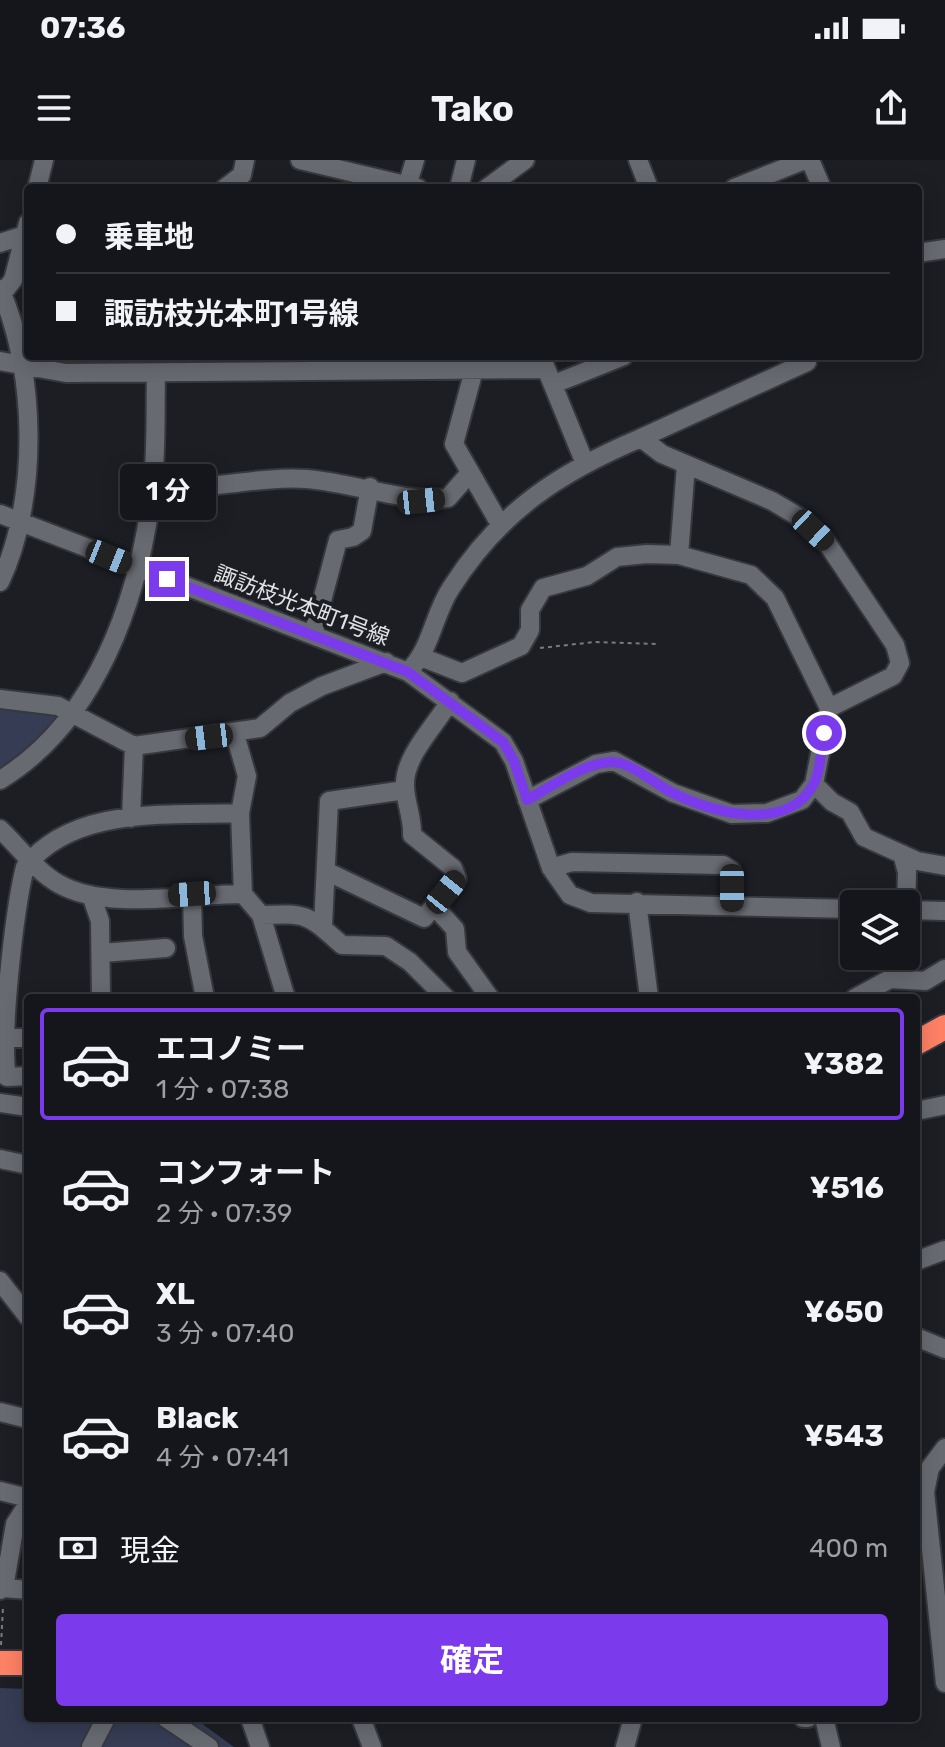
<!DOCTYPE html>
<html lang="ja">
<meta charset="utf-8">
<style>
:root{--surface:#15161b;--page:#1e1f24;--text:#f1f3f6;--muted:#9d9fa3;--line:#34353a;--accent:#7c3aed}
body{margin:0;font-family:Rubik,"Noto Sans JP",sans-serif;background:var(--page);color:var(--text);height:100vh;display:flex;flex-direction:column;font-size:30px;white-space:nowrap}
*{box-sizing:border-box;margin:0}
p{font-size:26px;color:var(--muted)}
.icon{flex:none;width:44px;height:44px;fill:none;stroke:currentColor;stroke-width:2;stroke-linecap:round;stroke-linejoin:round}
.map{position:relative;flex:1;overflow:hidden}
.sheet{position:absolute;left:24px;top:834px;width:896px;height:728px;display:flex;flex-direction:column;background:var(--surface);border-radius:8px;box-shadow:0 4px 20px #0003,0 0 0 2px var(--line)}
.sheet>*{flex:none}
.hud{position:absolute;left:24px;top:24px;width:898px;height:176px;border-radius:8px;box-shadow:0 4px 20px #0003,0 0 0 2px var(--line);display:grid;align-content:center;height:176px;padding:0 32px;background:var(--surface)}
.controls{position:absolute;left:840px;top:730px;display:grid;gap:16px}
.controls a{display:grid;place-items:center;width:80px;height:80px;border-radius:8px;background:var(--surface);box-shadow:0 4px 20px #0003,0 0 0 2px var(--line);font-size:40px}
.end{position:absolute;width:36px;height:36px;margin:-18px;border:10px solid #7c3aed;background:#fff;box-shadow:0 0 0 4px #fff}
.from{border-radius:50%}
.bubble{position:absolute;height:56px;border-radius:8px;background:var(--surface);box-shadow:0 4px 20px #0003,0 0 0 2px var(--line);font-size:26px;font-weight:700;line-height:56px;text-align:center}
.car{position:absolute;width:24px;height:48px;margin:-24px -12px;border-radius:10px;box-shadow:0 0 6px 2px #0007;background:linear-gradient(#222 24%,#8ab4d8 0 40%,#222 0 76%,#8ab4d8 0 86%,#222 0)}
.hud b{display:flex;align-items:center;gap:28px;height:76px;font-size:30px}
.hud b+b{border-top:2px solid var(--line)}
.hud i{width:20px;height:20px;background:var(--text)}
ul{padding:14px 0 0;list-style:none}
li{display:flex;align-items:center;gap:24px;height:112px;margin:0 16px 12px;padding:0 16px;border:4px solid transparent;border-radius:8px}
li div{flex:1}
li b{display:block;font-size:30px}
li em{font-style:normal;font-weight:700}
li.active{border-color:var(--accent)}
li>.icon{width:72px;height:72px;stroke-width:1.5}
.pay{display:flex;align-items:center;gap:20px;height:88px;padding:0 32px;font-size:30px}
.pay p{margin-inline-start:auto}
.primary-button{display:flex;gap:16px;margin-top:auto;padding:16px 32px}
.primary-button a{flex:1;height:92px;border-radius:8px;background:var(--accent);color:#fff;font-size:32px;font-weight:700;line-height:92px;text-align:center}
.status{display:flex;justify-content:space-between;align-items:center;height:56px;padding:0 40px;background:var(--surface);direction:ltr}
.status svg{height:22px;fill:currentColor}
header{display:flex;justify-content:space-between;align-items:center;height:104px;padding:0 32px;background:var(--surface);font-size:36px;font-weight:700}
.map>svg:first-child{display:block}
</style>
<div class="status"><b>07:36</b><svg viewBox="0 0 49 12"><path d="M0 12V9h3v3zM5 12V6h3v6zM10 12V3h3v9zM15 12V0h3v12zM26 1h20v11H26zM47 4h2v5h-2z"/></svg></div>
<header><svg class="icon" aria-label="menu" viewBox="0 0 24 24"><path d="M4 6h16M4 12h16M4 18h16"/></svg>Tako<svg class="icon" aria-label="share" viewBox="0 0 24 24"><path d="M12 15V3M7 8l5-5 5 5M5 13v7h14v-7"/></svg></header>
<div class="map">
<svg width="945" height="1587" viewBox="0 0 945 1587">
<rect width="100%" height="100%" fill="#1c1e24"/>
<path fill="#353c54" d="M 0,545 L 48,550 L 55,556 L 55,562 L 29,594 L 0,613 Z
M 0,1528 L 28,1529 L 28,1558 L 194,1558 L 234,1587 L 0,1587 Z"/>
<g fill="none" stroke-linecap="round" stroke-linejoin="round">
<defs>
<path id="minor" d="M 300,0 L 418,28
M 638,0 L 649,28
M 810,0 L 822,28
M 407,26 L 415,0
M 37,28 L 44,0
M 225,28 L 242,15 L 245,0
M 459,28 L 466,0
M 487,28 L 525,0
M 734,28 L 805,0
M 0,83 L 28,74
M 918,93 L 945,89
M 0,129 C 37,212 39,340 0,422
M 2,134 L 13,120 L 28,63
M 541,196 L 584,301
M 0,201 L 66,213 L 545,209
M 474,210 L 454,284 L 501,366
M 554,224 L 624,196
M 641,278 L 807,202
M 153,329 C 205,331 255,316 307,319 C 355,323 403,343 448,338 L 469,314
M 0,354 L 408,512 L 503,582 L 514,601 L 551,708 L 570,735 L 591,743 L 854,749
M 679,395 L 686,305
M 313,475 L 338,380 L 353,377 L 362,371 L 370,327
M 421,497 L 462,513 L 521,486 L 530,470 L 530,450 L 543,428 L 587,416 L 617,397 L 647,394 L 679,395 L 751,415 L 775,438 L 829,548 L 814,624 L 802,640 L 767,653 L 732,654 L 673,633 L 614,601 L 596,604 L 527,640
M 414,505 C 432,483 435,452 451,428 C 500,351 560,312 641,278 L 662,294 L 772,341 L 799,357 L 827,383 L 895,485 L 900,503 L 893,516 L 829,548
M 0,539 L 58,546 L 134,586 L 260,568 L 290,543 L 322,526 L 386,502
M 450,541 C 436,565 404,596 405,625 C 405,643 413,657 412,675 L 453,708 L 457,718 L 434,746 L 455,769 L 457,792 L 490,838
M 235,574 L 247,616 L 240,653 L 243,734 L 261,755 L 286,838
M 0,620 C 97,561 139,438 152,331 C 157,292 155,252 156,214
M 814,624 L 832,642 L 850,652 L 864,677 L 917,701 L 945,706
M 131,658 L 134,586
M 0,669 C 18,686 37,712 59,724 C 107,751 189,734 243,734
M 902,694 L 907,712 L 906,750 L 945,751
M 551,708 L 572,702 L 723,705 L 731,710 L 732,746
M 328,712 L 424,758 L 434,746
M 192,734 L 193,776 L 205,838
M 91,735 L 100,761 L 101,838
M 637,742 L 649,838
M 261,755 C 308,753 307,754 342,785 L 386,786 L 410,802 L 446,838
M 323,766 L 329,641 L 405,630
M 102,793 L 166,788
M 855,838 L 890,819 L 925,821 L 945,809
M 0,870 L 13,878 L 28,878
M 28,916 L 7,917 C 0,876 14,752 25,707 C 74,645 170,656 240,653
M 0,943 L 28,947
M 916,951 L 945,945
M 0,999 L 28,1005
M 916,1101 L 945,1090
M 0,1121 L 28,1157
M 916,1177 L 945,1189
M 0,1252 L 28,1259
M 945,1288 L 930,1308 L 925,1332 L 945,1523
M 0,1331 L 28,1338
M 4,1428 L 28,1430
M 0,1430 L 4,1428 L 15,1364 L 28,1344
M 166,1558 L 209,1587
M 250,1558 L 260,1587
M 361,1558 L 372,1587
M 803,1558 L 808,1558
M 824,1558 L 831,1587
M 91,1587 L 106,1558
M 625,1587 L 633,1558"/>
<path id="highway" d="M 916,883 L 945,867
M 0,1503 L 28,1503"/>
</defs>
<use href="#minor" stroke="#37383d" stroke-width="22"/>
<use href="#highway" stroke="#37383d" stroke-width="28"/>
<path stroke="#787a7f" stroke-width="2" stroke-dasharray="4 4" stroke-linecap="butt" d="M 540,488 L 595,482 L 656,484
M 1,1485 L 3,1447"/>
<use href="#minor" stroke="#686a72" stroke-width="18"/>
<use href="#highway" stroke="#fe8065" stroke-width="24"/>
</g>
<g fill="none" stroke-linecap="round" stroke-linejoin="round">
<path stroke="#7c3aed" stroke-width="10" d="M 167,419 L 408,512 L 503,582 L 514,601 L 527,640 C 551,627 583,603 611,602 C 630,601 653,623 671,632 C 709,652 784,673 812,627 C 821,613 821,589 824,573"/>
</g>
<g text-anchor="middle" stroke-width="8" stroke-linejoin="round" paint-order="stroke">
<g font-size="22" fill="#dfe1e5" stroke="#1c1e24">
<text transform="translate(302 445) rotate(21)" y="8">諏訪枝光本町1号線</text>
</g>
</g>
</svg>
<div class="controls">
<a><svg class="icon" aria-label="layers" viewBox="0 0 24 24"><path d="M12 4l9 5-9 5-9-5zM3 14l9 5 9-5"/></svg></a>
</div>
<i class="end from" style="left:824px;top:573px"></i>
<i class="end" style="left:167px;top:419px"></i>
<div class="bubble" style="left:120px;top:304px;width:96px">1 分</div>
<i class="car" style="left:421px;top:341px;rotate:84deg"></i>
<i class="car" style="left:813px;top:370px;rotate:133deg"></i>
<i class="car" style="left:109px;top:397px;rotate:112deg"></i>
<i class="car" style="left:209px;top:577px;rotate:263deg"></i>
<i class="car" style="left:732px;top:728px;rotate:180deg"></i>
<i class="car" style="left:446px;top:732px;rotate:39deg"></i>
<i class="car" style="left:192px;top:734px;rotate:266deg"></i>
<div class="hud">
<b><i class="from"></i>乗車地</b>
<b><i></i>諏訪枝光本町1号線</b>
</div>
<section class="sheet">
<ul>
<li class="active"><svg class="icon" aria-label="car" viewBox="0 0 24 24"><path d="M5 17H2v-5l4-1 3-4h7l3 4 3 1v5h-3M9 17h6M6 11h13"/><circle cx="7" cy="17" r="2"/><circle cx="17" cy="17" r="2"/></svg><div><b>エコノミー</b><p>1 分 · 07:38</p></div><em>¥382</em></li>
<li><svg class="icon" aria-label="car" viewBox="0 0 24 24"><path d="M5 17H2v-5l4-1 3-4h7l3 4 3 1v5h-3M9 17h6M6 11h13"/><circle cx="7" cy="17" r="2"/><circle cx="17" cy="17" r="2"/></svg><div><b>コンフォート</b><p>2 分 · 07:39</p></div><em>¥516</em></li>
<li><svg class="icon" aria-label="car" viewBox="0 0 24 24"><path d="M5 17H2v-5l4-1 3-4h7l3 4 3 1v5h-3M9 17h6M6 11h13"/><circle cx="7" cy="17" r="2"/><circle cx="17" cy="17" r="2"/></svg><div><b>XL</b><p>3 分 · 07:40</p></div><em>¥650</em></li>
<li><svg class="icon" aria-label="car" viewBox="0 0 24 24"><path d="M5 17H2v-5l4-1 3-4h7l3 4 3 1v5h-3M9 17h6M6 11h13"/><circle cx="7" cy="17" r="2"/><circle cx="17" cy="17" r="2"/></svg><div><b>Black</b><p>4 分 · 07:41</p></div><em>¥543</em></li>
</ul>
<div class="pay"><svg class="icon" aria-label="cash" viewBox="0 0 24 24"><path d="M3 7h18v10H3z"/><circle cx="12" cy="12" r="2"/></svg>現金<p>400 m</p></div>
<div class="primary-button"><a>確定</a></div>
</section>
</div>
